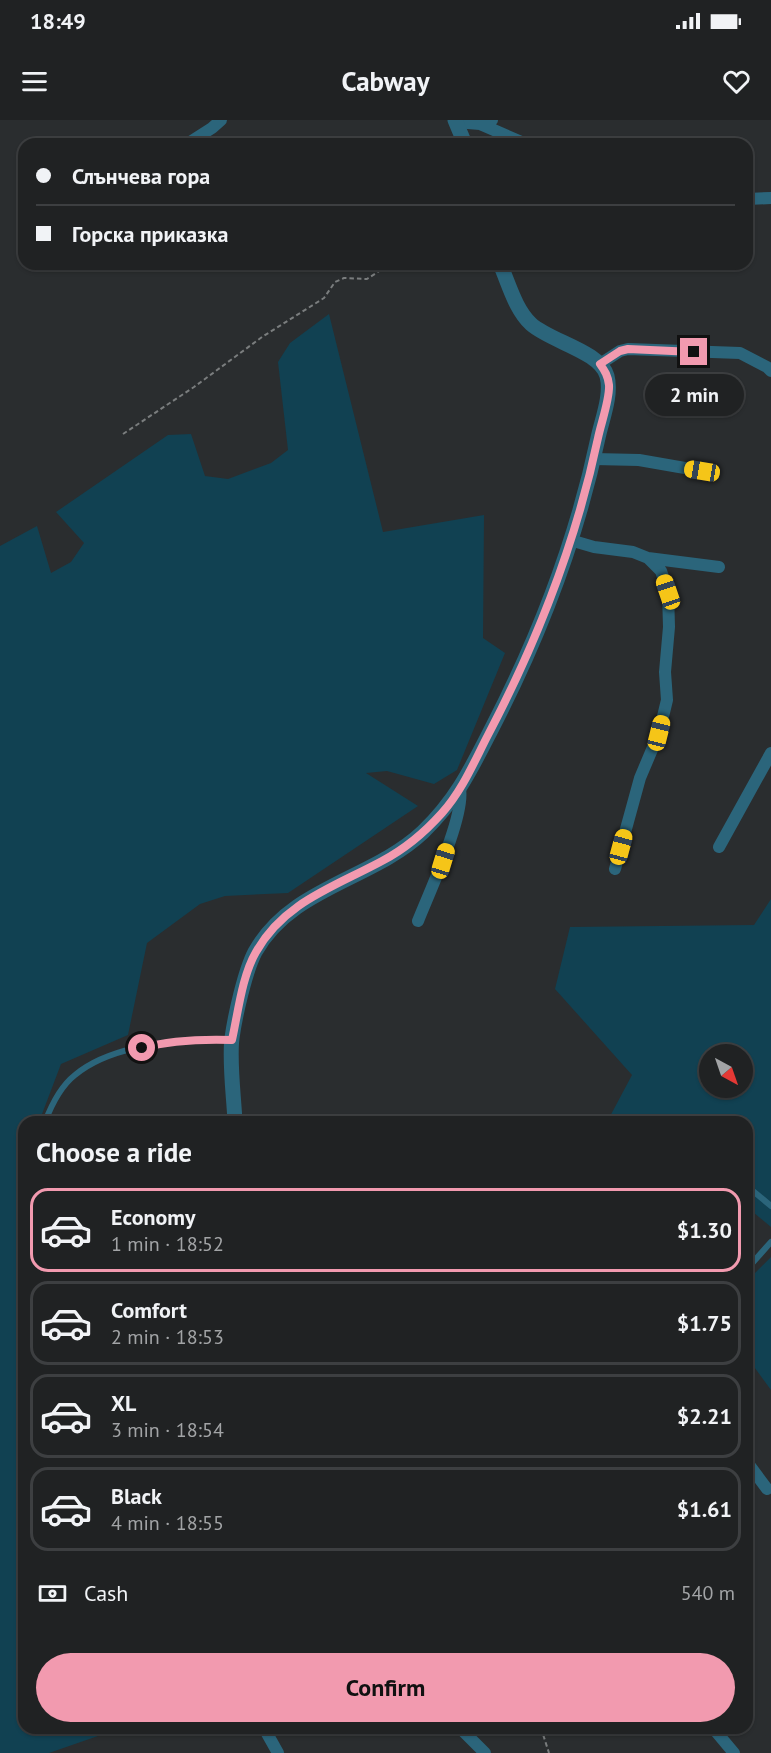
<!DOCTYPE html>
<meta charset="utf-8">
<style>
:root{--surface:#202223;--page:#282a2b;--text:#f1f3f6;--muted:#a2a4a6;--line:#3d3f41;--accent:#f29aaf}
body{margin:0;font-family:"PT Sans",sans-serif;background:var(--page);color:var(--text);height:100vh;display:flex;flex-direction:column;font-size:22px;white-space:nowrap}
*{box-sizing:border-box;margin:0}
p{font-size:20px;color:var(--muted)}
.icon{flex:none;width:33px;height:33px;fill:none;stroke:currentColor;stroke-width:2;stroke-linecap:round;stroke-linejoin:round}
.map{position:relative;flex:1;overflow:hidden}
.drawer{position:absolute;left:18px;top:996px;width:735px;height:618px;display:flex;flex-direction:column;background:var(--surface);border-radius:18px;box-shadow:0 2px 4px #0004,0 0 0 2px var(--line)}
.drawer>*{flex:none}
.top-card{position:absolute;left:18px;top:18px;width:735px;height:132px;border-radius:18px;box-shadow:0 2px 4px #0004,0 0 0 2px var(--line);display:grid;align-content:center;height:132px;padding:0 18px;background:var(--surface)}
.needle{width:39px;rotate:140deg}
.fabs{position:absolute;left:699px;top:924px;display:grid;gap:12px}
.fabs a{display:grid;place-items:center;width:54px;height:54px;border-radius:50%;background:var(--surface);box-shadow:0 2px 4px #0004,0 0 0 2px var(--line);font-size:30px}
.end{position:absolute;width:27px;height:27px;margin:-14px;border:8px solid #f29aaf;background:#111;box-shadow:0 0 0 3px #111}
.from{border-radius:50%}
.bubble{position:absolute;height:42px;border-radius:21px;background:var(--surface);box-shadow:0 2px 4px #0004,0 0 0 2px var(--line);font-size:20px;font-weight:700;line-height:42px;text-align:center}
.car{position:absolute;width:18px;height:36px;margin:-18px -9px;border-radius:8px;box-shadow:0 0 4px 2px #0007;background:linear-gradient(#f5c518 24%,#345 0 40%,#f5c518 0 76%,#345 0 86%,#f5c518 0)}
.top-card b{display:flex;align-items:center;gap:21px;height:57px;font-size:22px}
.top-card b+b{border-top:2px solid var(--line)}
.top-card i{width:15px;height:15px;background:var(--text)}
ul{padding:0;list-style:none}
li{display:flex;align-items:center;gap:18px;height:84px;margin:0 12px 9px;padding:0 6px;border:3px solid var(--line);border-radius:18px}
li div{flex:1}
li b{display:block;font-size:22px}
li em{font-style:normal;font-weight:700}
li.selected{border-color:var(--accent)}
li>.icon{width:54px;height:54px;stroke-width:1.5}
h2{padding:0 18px;font-size:27px;line-height:72px}
.pay{display:flex;align-items:center;gap:15px;height:66px;padding:0 18px;font-size:22px}
.pay p{margin-inline-start:auto}
.action{display:flex;gap:12px;margin-top:auto;padding:12px 18px}
.action a{flex:1;height:69px;border-radius:36px;background:var(--accent);color:#111;font-size:24px;font-weight:700;line-height:69px;text-align:center}
.status{display:flex;justify-content:space-between;align-items:center;height:42px;padding:0 30px;background:var(--surface);direction:ltr}
.status svg{height:16px;fill:currentColor}
header{display:flex;justify-content:space-between;align-items:center;height:78px;padding:0 18px;background:var(--surface);font-size:27px;font-weight:700}
.map>svg:first-child{display:block}
</style>
<div class="status"><b>18:49</b><svg viewBox="0 0 49 12"><path d="M0 12V9h3v3zM5 12V6h3v6zM10 12V3h3v9zM15 12V0h3v12zM26 1h20v11H26zM47 4h2v5h-2z"/></svg></div>
<header><svg class="icon" aria-label="menu" viewBox="0 0 24 24"><path d="M4 6h16M4 12h16M4 18h16"/></svg>Cabway<svg class="icon" aria-label="heart" viewBox="0 0 24 24"><path d="M12 20l-8-8c-3-5 5-10 8-4 3-6 11-1 8 4z"/></svg></header>
<div class="map">
<svg width="771" height="1633" viewBox="0 0 771 1633">
<rect width="100%" height="100%" fill="#2a2d2f"/>
<path fill="#114152" fill-rule="evenodd" d="M 329,194 L 383,412 L 484,395 L 483,518 L 505,533 L 457,650 L 434,664 L 387,651 L 366,653 L 418,686 L 288,773 L 225,776 L 200,784 L 147,823 L 128,915 L 61,944 L 39,1002 L 24,1002 L 24,1295 L 18,1303 L 24,1325 L 24,1608 L 121,1608 L 49,1633 L 0,1633 L 0,426 L 37,406 L 51,453 L 71,442 L 84,423 L 56,392 L 168,315 L 191,314 L 205,356 L 228,359 L 271,343 L 288,330 L 278,242 L 290,223 Z
M 771,779 L 771,1107 L 747,1087 L 747,1002 L 607,1002 L 632,955 L 555,869 L 570,807 L 754,805 ZM 710,934 L 742,934 L 742,968 L 710,968 Z
M 771,1137 L 771,1270 L 747,1237 L 747,1161 Z"/>
<g fill="none" stroke-linecap="round" stroke-linejoin="round">
<path stroke="#7a7d7e" stroke-width="2" stroke-dasharray="4.5 3" stroke-linecap="butt" d="M 447,24 L 447,18
M 123,314 L 194,267 L 262,217 L 324,178 L 335,162 L 344,158 L 367,159 L 390,144
M 541,1608 L 549,1633"/>
<path stroke="#2b657b" stroke-width="6" d="M 45,1002 C 51,986 61,966 75,955 C 113,923 183,919 231,919
M 747,1066 L 771,1086
M 747,1149 L 771,1122"/>
<path stroke="#2b657b" stroke-width="12" d="M 456,2 L 480,4 L 492,0
M 480,4 L 526,24
M 187,24 L 212,8 L 221,0
M 747,79 L 771,78
M 600,244 L 620,231 L 628,229 L 740,233 L 767,247 L 771,251
M 594,339 L 639,340 L 702,351
M 570,420 L 594,427 L 633,432 L 648,438 L 661,451 L 668,472 L 669,507 L 665,552 L 667,580 L 659,613 L 640,658 L 615,749
M 648,438 L 719,447
M 719,727 L 771,633
M 418,801 C 429,773 465,696 460,669
M 747,1342 L 767,1369
M 264,1608 L 278,1633
M 460,1608 L 485,1633
M 713,1608 L 734,1633"/>
<path stroke="#2b657b" stroke-width="15" d="M 455,0 L 465,24
M 235,1002 C 234,978 229,941 232,918 C 235,896 245,851 255,832 C 291,767 372,760 423,712 C 457,679 471,649 492,608 C 539,517 577,418 598,318 C 602,299 612,275 607,256 C 600,231 551,222 531,204 C 515,189 509,164 500,144"/>
</g>
<g fill="none" stroke-linecap="round" stroke-linejoin="round">
<path stroke="#f29aaf" stroke-width="8" d="M 142,928 C 172,920 201,919 232,920 C 238,893 242,856 256,832 C 284,782 334,767 382,741 C 405,729 425,712 442,693 C 462,671 474,642 488,615 C 537,522 576,422 598,318 C 601,303 610,279 609,265 C 608,256 605,251 600,244 L 620,231 L 628,229 L 694,232"/>
</g>
</svg>
<div class="fabs">
<a><svg class="needle" viewBox="-14 -14 28 28"><path d="M0-13l5 13h-10z" fill="#e53935"/><path d="M0 13l5-13h-10z" fill="#a2a4a6"/></svg></a>
</div>
<i class="end from" style="left:142px;top:928px"></i>
<i class="end" style="left:694px;top:232px"></i>
<div class="bubble" style="left:645px;top:254px;width:99px">2 min</div>
<i class="car" style="left:702px;top:351px;rotate:279deg"></i>
<i class="car" style="left:668px;top:472px;rotate:341deg"></i>
<i class="car" style="left:659px;top:613px;rotate:14deg"></i>
<i class="car" style="left:621px;top:727px;rotate:15deg"></i>
<i class="car" style="left:443px;top:741px;rotate:17deg"></i>
<div class="top-card">
<b><i class="from"></i>Слънчева гора</b>
<b><i></i>Горска приказка</b>
</div>
<section class="drawer">
<h2>Choose a ride</h2>
<ul>
<li class="selected"><svg class="icon" aria-label="car" viewBox="0 0 24 24"><path d="M5 17H2v-5l4-1 3-4h7l3 4 3 1v5h-3M9 17h6M6 11h13"/><circle cx="7" cy="17" r="2"/><circle cx="17" cy="17" r="2"/></svg><div><b>Economy</b><p>1 min · 18:52</p></div><em>$1.30</em></li>
<li><svg class="icon" aria-label="car" viewBox="0 0 24 24"><path d="M5 17H2v-5l4-1 3-4h7l3 4 3 1v5h-3M9 17h6M6 11h13"/><circle cx="7" cy="17" r="2"/><circle cx="17" cy="17" r="2"/></svg><div><b>Comfort</b><p>2 min · 18:53</p></div><em>$1.75</em></li>
<li><svg class="icon" aria-label="car" viewBox="0 0 24 24"><path d="M5 17H2v-5l4-1 3-4h7l3 4 3 1v5h-3M9 17h6M6 11h13"/><circle cx="7" cy="17" r="2"/><circle cx="17" cy="17" r="2"/></svg><div><b>XL</b><p>3 min · 18:54</p></div><em>$2.21</em></li>
<li><svg class="icon" aria-label="car" viewBox="0 0 24 24"><path d="M5 17H2v-5l4-1 3-4h7l3 4 3 1v5h-3M9 17h6M6 11h13"/><circle cx="7" cy="17" r="2"/><circle cx="17" cy="17" r="2"/></svg><div><b>Black</b><p>4 min · 18:55</p></div><em>$1.61</em></li>
</ul>
<div class="pay"><svg class="icon" aria-label="cash" viewBox="0 0 24 24"><path d="M3 7h18v10H3z"/><circle cx="12" cy="12" r="2"/></svg>Cash<p>540 m</p></div>
<div class="action"><a>Confirm</a></div>
</section>
</div>
